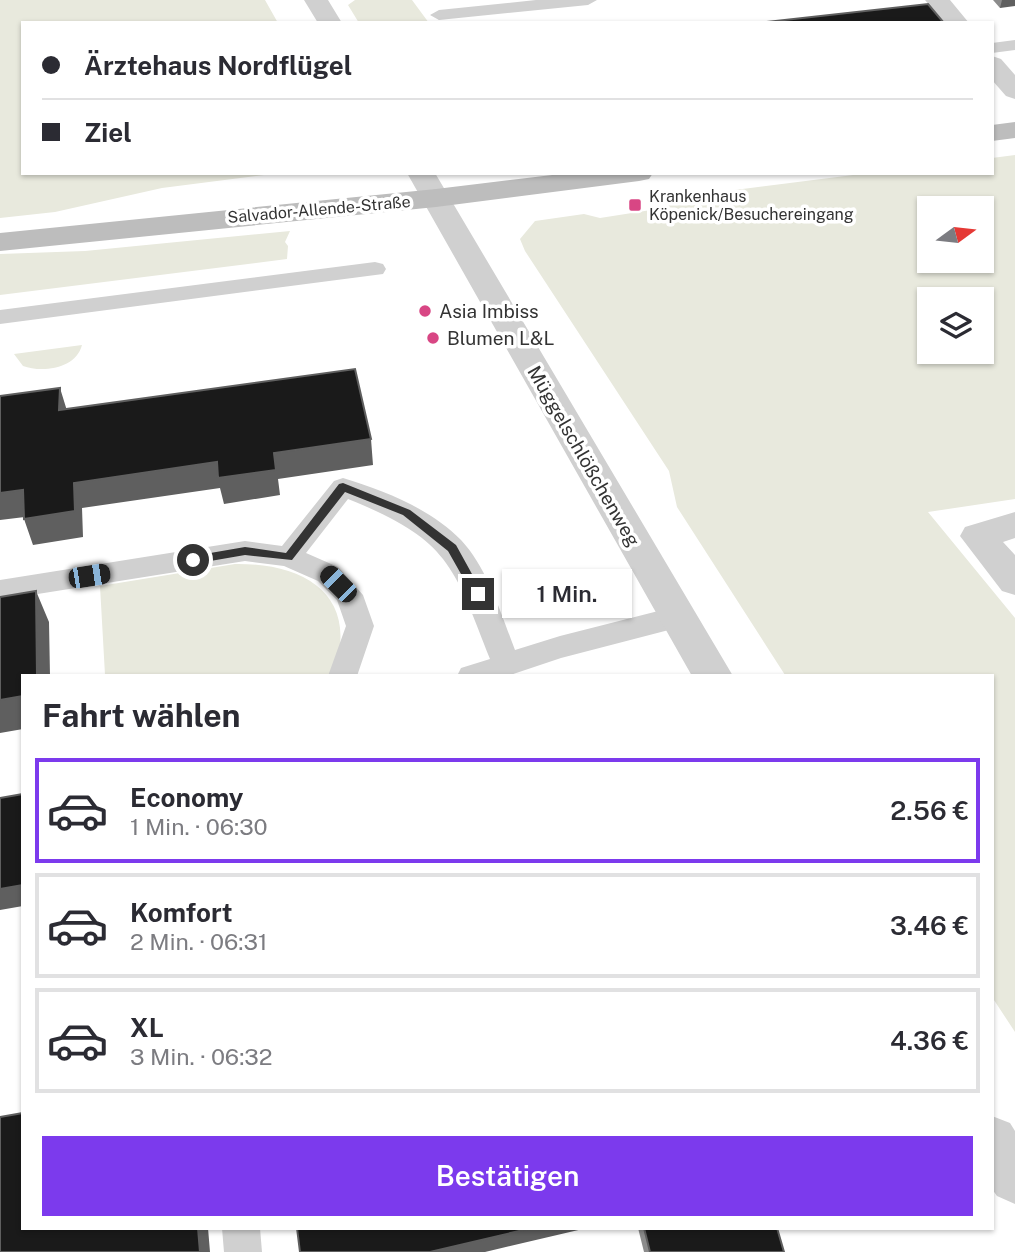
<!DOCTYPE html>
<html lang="de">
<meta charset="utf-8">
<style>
:root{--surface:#fff;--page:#f2f2f3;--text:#2b2b33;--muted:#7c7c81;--line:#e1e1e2;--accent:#7c3aed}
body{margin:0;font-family:"Public Sans",sans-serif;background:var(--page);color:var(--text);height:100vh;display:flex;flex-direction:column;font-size:26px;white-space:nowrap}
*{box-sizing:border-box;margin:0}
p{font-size:23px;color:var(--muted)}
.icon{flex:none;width:38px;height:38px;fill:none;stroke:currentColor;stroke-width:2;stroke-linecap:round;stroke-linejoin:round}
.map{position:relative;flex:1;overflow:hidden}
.sheet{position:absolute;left:21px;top:674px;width:973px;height:556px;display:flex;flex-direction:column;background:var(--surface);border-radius:0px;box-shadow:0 2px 5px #0004}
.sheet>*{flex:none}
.hud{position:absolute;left:21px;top:21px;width:973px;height:154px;border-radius:0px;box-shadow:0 2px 5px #0004;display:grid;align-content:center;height:154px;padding:0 21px;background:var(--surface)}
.needle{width:46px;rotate:75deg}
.fabs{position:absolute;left:917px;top:196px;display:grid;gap:14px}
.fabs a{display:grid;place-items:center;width:77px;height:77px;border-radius:0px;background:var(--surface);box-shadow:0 2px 5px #0004;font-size:35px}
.end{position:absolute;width:32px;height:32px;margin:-16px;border:9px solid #333;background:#fff;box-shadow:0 0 0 4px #fff}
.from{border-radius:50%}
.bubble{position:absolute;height:49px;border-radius:0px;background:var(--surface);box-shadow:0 2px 5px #0004;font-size:23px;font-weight:600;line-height:49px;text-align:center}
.car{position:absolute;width:21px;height:42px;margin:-21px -10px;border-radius:9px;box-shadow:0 0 5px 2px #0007;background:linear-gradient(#222 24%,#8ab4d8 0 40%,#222 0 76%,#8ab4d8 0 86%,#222 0)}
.hud b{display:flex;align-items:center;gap:24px;height:66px;font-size:26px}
.hud b+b{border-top:2px solid var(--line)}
.hud i{width:18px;height:18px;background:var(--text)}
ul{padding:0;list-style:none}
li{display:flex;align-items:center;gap:21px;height:105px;margin:0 14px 10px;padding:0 7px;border:4px solid var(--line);border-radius:0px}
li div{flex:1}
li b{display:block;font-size:26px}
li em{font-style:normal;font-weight:600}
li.active{border-color:var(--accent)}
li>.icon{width:63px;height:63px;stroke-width:1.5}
h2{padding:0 21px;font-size:32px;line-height:84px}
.button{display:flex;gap:14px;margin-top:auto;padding:14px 21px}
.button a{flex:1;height:80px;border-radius:0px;background:var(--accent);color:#fff;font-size:28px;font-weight:600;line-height:80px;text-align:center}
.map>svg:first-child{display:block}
</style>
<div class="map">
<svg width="1015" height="1252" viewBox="0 0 1015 1252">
<rect width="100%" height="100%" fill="#fff"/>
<path fill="#e8e9dd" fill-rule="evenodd" d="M 0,0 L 265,0 L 278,23 L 23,23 L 23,173 L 280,173 L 162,188 L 55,212 L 0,218 Z
M 355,0 L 412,0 L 429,23 L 359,23 L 348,5 Z
M 1015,155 L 1015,499 L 928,512 L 1015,618 L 1015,1032 L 992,997 L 992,676 L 785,675 L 677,507 L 669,471 L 525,251 L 520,239 L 535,221 L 584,214 L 600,218 L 651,210 L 650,207 L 692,201 L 719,192 L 869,173 L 992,173 L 992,158 ZM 929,208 L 982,208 L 982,261 L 929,261 ZM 929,299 L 982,299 L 982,352 L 929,352 Z
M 290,231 L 285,242 L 288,246 L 287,259 L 0,295 L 0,254 L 85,251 Z
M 82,345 C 76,369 42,373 23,366 L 14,354 Z
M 235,564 C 307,563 361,597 333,675 L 105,675 L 100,586 Z"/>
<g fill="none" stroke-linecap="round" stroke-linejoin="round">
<path fill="#d0d0d0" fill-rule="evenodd" d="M 536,0 L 597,0 L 588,5 L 439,20 L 430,15 L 439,10 Z
M 1015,40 L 1015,50 L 992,53 L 992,43 Z
M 375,262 L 383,264 L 386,269 L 383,274 L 0,324 L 0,310 Z
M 343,478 C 383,490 431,509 461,540 C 488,569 501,614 515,650 L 560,636 L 678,606 L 688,609 L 692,617 L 688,625 L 561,658 L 507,676 L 457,676 L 461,668 L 490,659 C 453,563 447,539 348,499 L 306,553 L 338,567 L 363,595 L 374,626 L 357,676 L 328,676 L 346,626 L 337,600 L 318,581 L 284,566 L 245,561 L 0,600 L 0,580 L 245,541 L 282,546 L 334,481 Z
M 222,1228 L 260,1228 L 262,1252 L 224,1252 Z"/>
<path fill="#d0d0d0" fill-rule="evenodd" d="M 925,0 L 950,0 L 969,23 L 944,23 Z
M 992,56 L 1001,59 L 1015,75 L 1015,99 L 1006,96 L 992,80 Z
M 1015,512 L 1015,538 L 1003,542 L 1015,555 L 1015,595 L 1002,591 L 960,536 L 965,527 Z"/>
<path fill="#d0d0d0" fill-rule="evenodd" d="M 304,0 L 328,0 L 342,23 L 318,23 Z
M 407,173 L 435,173 L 733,676 L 692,676 Z
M 992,1116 L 1010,1123 L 1015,1131 L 1015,1204 L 997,1196 L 992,1189 Z"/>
<path fill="#bdbdbd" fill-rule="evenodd" d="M 1015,122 L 1015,138 L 992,141 L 992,125 Z
M 569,173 L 653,173 L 649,179 L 639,181 L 436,207 L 0,251 L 0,233 L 436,189 Z"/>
</g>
<path fill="#8c8c8c" d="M 993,0 L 1015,0 L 1000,8 Z
M 638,1228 L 777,1228 L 784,1252 L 644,1252 Z"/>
<path fill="#5f5f5f" d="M 1002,0 L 1015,0 L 1015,6 L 1000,8 Z
M 60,388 L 68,414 L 59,410 Z
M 371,439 L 373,465 L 278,479 L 280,495 L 224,504 L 220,488 L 82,508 L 83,537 L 33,545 L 24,519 L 74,483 Z
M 23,490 L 33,516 L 0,520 L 0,493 Z
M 36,591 L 49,622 L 50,676 L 37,676 Z
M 23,696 L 23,729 L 0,733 L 0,700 Z
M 23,885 L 23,906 L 0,910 L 0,889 Z
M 198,1228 L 208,1228 L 210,1252 L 200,1252 Z
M 532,1228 L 587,1228 L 485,1252 L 430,1252 Z"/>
<path fill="#1a1a1a" stroke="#5f5f5f" stroke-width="2" d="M 928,4 L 944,23 L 758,23 Z
M 355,369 L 371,439 L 274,453 L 276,470 L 218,478 L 217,462 L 74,483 L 75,511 L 24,519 L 23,490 L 0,493 L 0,396 L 60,388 L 59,410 Z
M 36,591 L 37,676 L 23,676 L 23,696 L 0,700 L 0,597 Z
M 23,794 L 23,885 L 0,889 L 0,798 Z
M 23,1113 L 23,1228 L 198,1228 L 200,1252 L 0,1252 L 0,1117 Z
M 297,1228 L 532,1228 L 430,1252 L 300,1252 Z
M 644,1228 L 777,1228 L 784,1252 L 650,1252 Z"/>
<path fill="#333" d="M 343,483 L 410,510 L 456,545 L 483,594 L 482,597 L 474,597 L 448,551 L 403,515 L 345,492 L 292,560 L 245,555 L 193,564 L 188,560 L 193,556 L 245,547 L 286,553 L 339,484 Z"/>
<g fill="#d84684" stroke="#fff" stroke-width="2.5">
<rect x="628" y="198" width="14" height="14" rx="3.5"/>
<circle cx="425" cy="311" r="7"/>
<circle cx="433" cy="338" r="7"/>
</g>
<g text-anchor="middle" stroke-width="7" stroke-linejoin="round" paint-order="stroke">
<g font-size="16" fill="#333" stroke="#fff" text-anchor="start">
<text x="649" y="202">Krankenhaus<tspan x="649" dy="18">Köpenick/Besuchereingang</tspan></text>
</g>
<g font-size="16" fill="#333" stroke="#fff">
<text transform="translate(319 209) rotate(-5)" y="6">Salvador-Allende-Straße</text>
</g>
<g font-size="19" fill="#333" stroke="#fff" text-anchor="start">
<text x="439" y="318">Asia Imbiss</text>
<text x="447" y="345">Blumen L&amp;L</text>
</g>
<g font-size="19" fill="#333" stroke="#fff">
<text transform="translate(584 456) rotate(60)" y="7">Müggelschlößchenweg</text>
</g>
</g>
</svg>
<div class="fabs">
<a><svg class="needle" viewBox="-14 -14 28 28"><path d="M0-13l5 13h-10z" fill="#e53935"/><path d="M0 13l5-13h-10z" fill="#7c7c81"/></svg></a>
<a><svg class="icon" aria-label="layers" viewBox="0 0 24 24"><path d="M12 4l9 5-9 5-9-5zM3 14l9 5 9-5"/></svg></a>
</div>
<i class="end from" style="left:193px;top:560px"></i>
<i class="end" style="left:478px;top:594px"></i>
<div class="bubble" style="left:502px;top:569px;width:130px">1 Min.</div>
<i class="car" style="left:89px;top:576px;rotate:81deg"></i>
<i class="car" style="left:338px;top:584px;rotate:315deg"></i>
<div class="hud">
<b><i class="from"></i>Ärztehaus Nordflügel</b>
<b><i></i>Ziel</b>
</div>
<section class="sheet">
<h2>Fahrt wählen</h2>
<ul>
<li class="active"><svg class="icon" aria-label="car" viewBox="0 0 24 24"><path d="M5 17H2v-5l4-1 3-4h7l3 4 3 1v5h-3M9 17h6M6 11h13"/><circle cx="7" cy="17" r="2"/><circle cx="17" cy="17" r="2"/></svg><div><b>Economy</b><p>1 Min. · 06:30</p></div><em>2.56 €</em></li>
<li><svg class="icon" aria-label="car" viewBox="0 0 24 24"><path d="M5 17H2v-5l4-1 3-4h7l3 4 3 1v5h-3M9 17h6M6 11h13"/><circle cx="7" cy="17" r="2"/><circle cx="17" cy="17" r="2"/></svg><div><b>Komfort</b><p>2 Min. · 06:31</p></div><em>3.46 €</em></li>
<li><svg class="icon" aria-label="car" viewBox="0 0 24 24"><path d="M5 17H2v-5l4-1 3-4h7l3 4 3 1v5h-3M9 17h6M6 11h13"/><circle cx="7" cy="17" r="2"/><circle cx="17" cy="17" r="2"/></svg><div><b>XL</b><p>3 Min. · 06:32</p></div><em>4.36 €</em></li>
</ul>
<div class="button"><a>Bestätigen</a></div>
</section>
</div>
